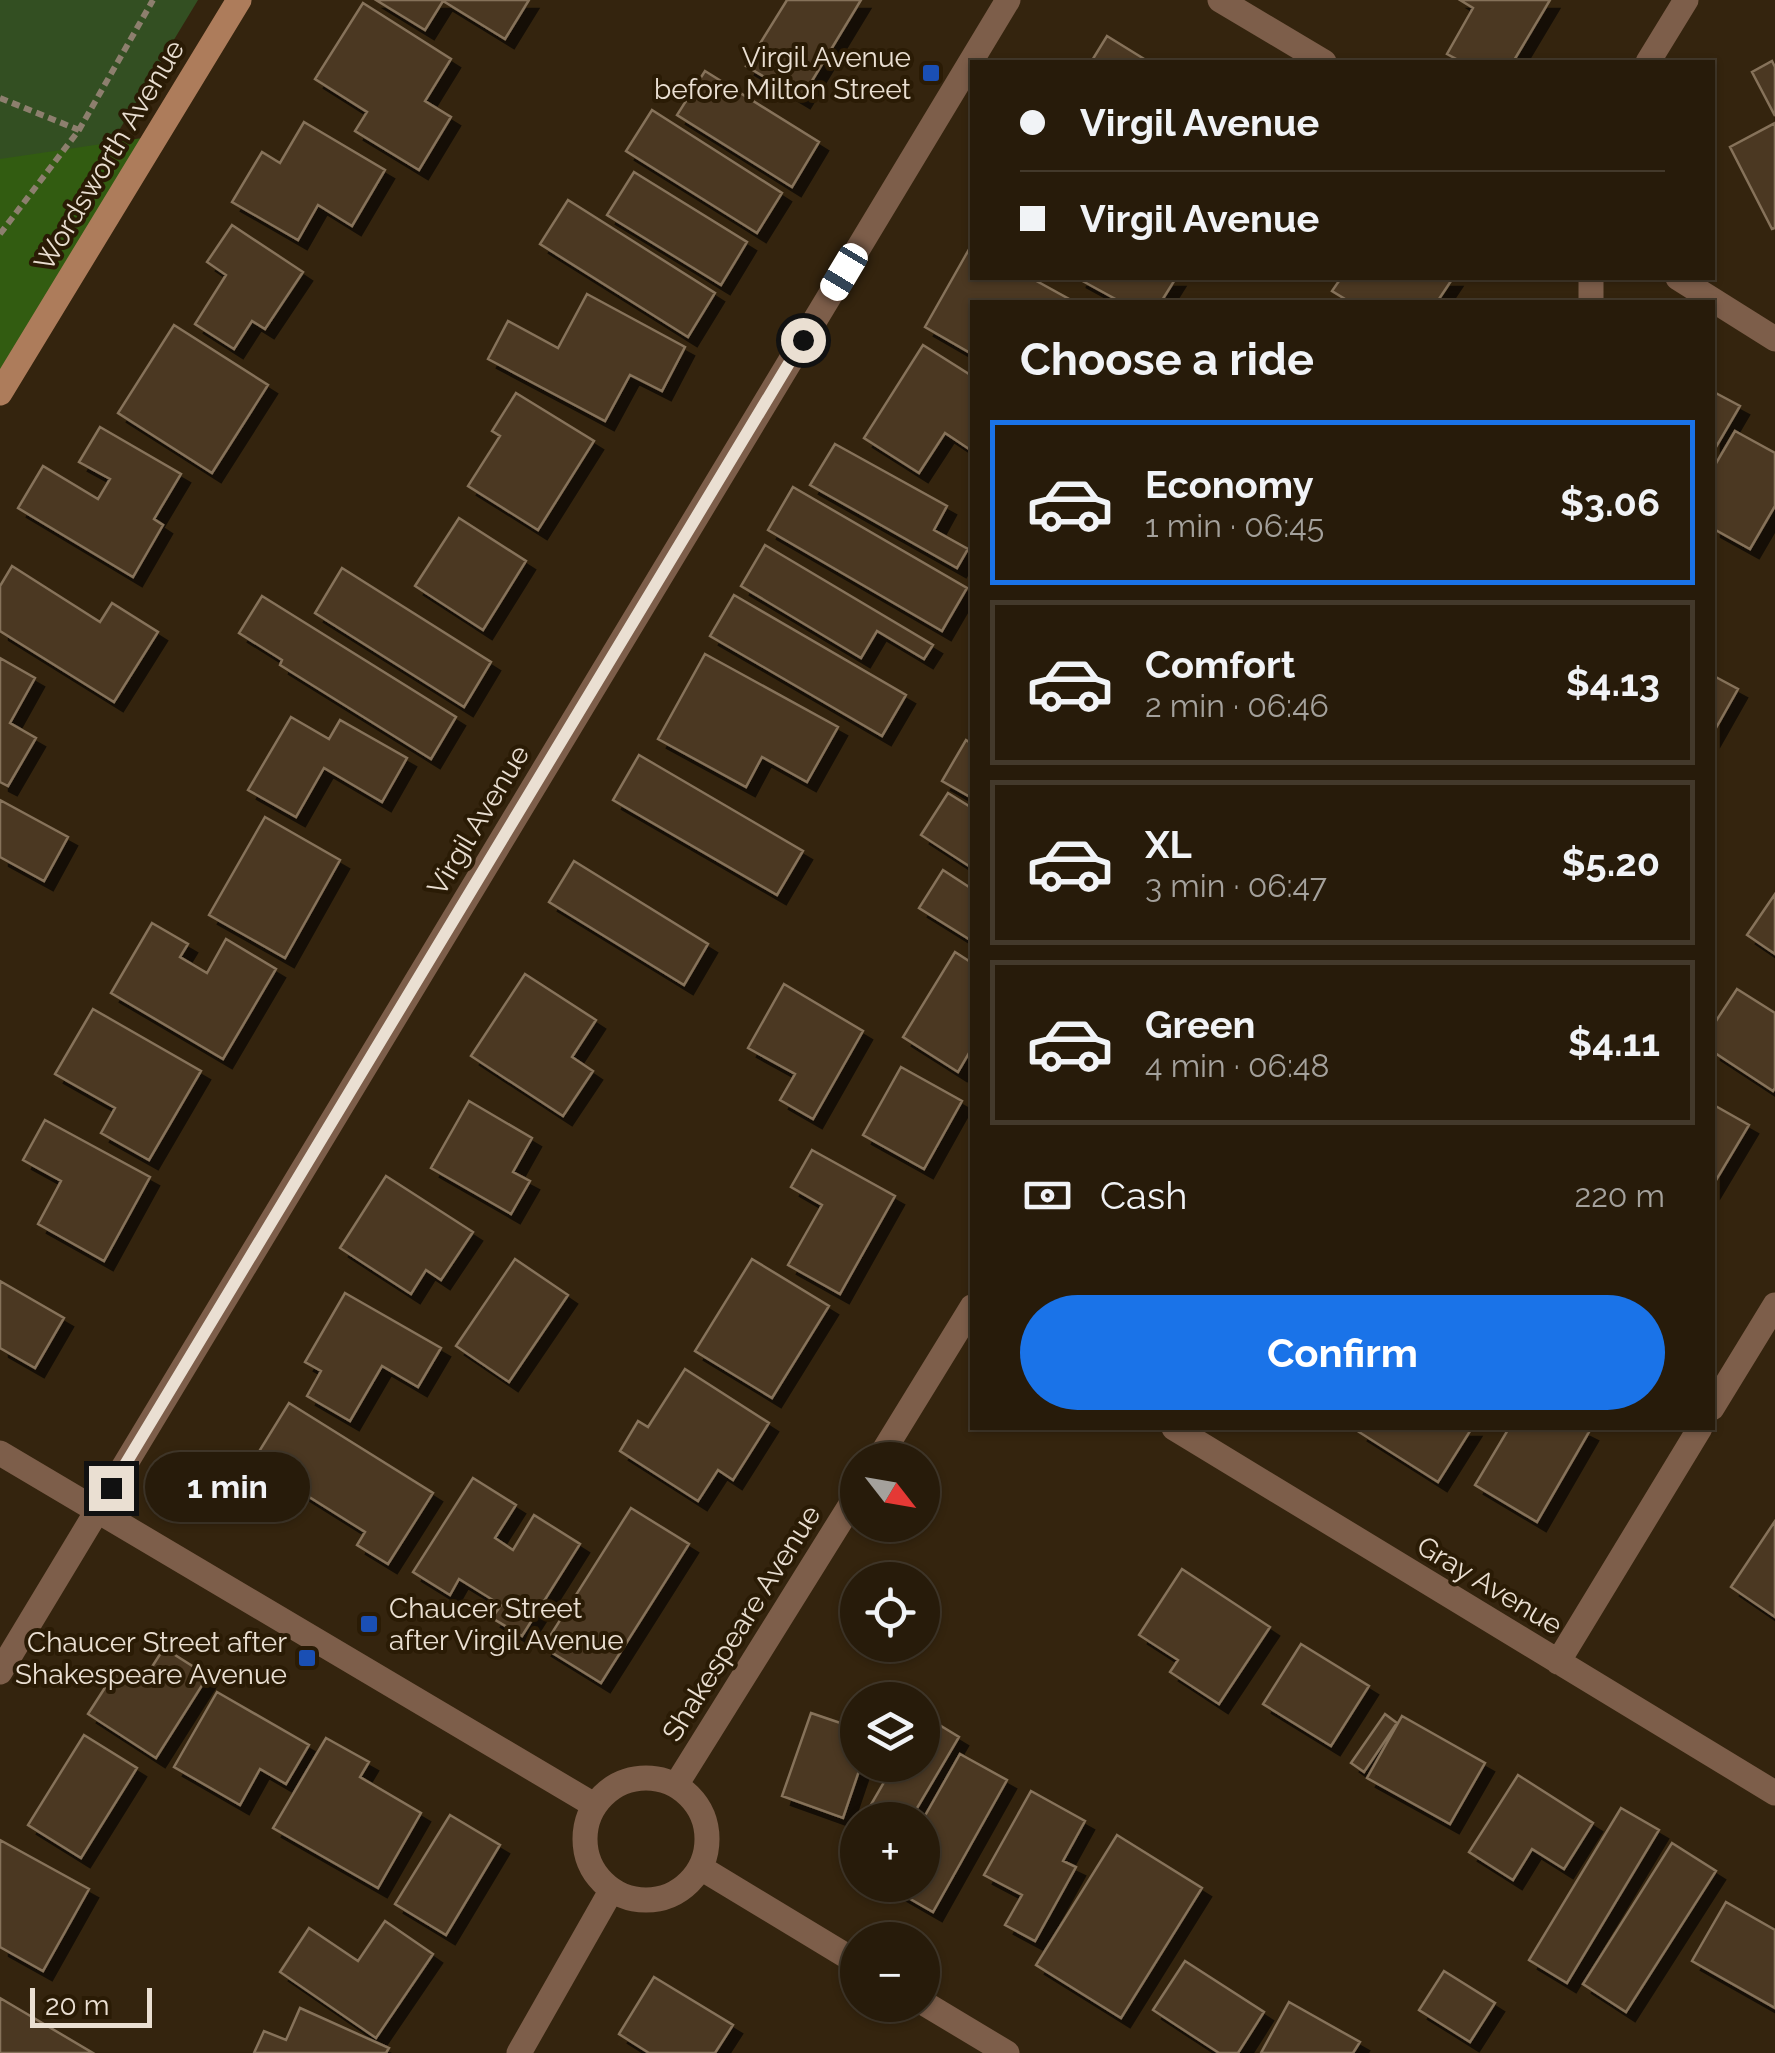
<!DOCTYPE html>
<meta charset="utf-8">
<style>
:root{--surface:#271b0a;--page:#332818;--text:#f1f3f6;--muted:#a4a19c;--line:#43392b;--accent:#1a73e8}
body{margin:0;font-family:Raleway,sans-serif;background:var(--page);color:var(--text);height:100vh;display:flex;flex-direction:column;font-size:38px;white-space:nowrap}
*{box-sizing:border-box;margin:0}
p{font-size:32px;color:var(--muted)}
.icon{flex:none;width:55px;height:55px;fill:none;stroke:currentColor;stroke-width:2;stroke-linecap:round;stroke-linejoin:round}
.map{position:relative;flex:1;overflow:hidden}
.panel{position:absolute;left:970px;top:300px;width:745px;height:1130px;display:flex;flex-direction:column;background:var(--surface);border-radius:0px;box-shadow:0 2px 8px #0004,0 0 0 2px var(--line)}
.panel>*{flex:none}
.guide{position:absolute;left:970px;top:60px;width:745px;height:220px;border-radius:0px;box-shadow:0 2px 8px #0004,0 0 0 2px var(--line);display:grid;align-content:center;height:220px;padding:0 50px;background:var(--surface)}
.needle{width:65px;rotate:121deg}
.tools{position:absolute;left:840px;top:1442px;display:grid;gap:20px}
.tools a{display:grid;place-items:center;width:100px;height:100px;border-radius:50%;background:var(--surface);box-shadow:0 2px 8px #0004,0 0 0 2px var(--line);font-size:50px}
.scale{position:absolute;left:30px;bottom:25px;width:122px;box-sizing:border-box;padding-left:10px;border:5px solid #eadfd2;border-top:0;font-size:28px;line-height:35px;white-space:nowrap;color:#eadfd2;-webkit-text-stroke:8px #2a1b05;paint-order:stroke}
.end{position:absolute;width:45px;height:45px;margin:-22px;border:12px solid #eadfd2;background:#111;box-shadow:0 0 0 5px #111}
.from{border-radius:50%}
.bubble{position:absolute;height:70px;border-radius:35px;background:var(--surface);box-shadow:0 2px 8px #0004,0 0 0 2px var(--line);font-size:32px;font-weight:700;line-height:70px;text-align:center}
.car{position:absolute;width:30px;height:60px;margin:-30px -15px;border-radius:12px;box-shadow:0 0 8px 2px #0007;background:linear-gradient(#fff 24%,#345 0 40%,#fff 0 76%,#345 0 86%,#fff 0)}
.guide b{display:flex;align-items:center;gap:35px;height:95px;font-size:38px}
.guide b+b{border-top:2px solid var(--line)}
.guide i{width:25px;height:25px;background:var(--text)}
ul{padding:0;list-style:none}
li{display:flex;align-items:center;gap:30px;height:165px;margin:0 20px 15px;padding:0 30px;border:5px solid var(--line);border-radius:0px}
li div{flex:1}
li b{display:block;font-size:38px}
li em{font-style:normal;font-weight:700}
li.selected{border-color:var(--accent)}
li>.icon{width:90px;height:90px;stroke-width:1.5}
h2{padding:0 50px;font-size:45px;line-height:120px}
.pay{display:flex;align-items:center;gap:25px;height:110px;padding:0 50px;font-size:38px}
.pay p{margin-inline-start:auto}
.primary-button{display:flex;gap:20px;margin-top:auto;padding:20px 50px}
.primary-button a{flex:1;height:115px;border-radius:60px;background:var(--accent);color:#fff;font-size:40px;font-weight:700;line-height:115px;text-align:center}
.map>svg:first-child{display:block}
</style>
<div class="map">
<svg width="1775" height="2053" viewBox="0 0 1775 2053">
<defs>
<filter id="shadow"><feDropShadow dx="9" dy="9" stdDeviation="0" flood-color="#0009"/></filter>
</defs>
<rect width="100%" height="100%" fill="#34240e"/>
<path fill="#334f22" d="M 0,0 L 198,0 L 0,327 Z"/>
<path fill="#325c11" d="M 156,136 L 0,393 L 0,159 Z"/>
<path fill="#4b3923" stroke="#86725a" stroke-width="2.5" filter="url(#shadow)" d="M 376,0 L 529,0 L 505,39 L 443,1 L 425,30 Z
M 787,0 L 861,0 L 801,99 L 746,66 Z
M 1460,0 L 1550,0 L 1513,62 L 1462,62 L 1447,54 L 1473,8 Z
M 363,3 L 451,59 L 425,101 L 451,117 L 419,170 L 355,131 L 367,112 L 315,79 Z
M 1107,36 L 1149,62 L 1091,62 Z
M 1772,61 L 1775,67 L 1775,116 L 1752,72 Z
M 705,71 L 819,142 L 792,187 L 677,115 Z
M 652,110 L 782,193 L 757,233 L 626,151 Z
M 304,122 L 385,170 L 352,226 L 318,205 L 298,240 L 232,202 L 262,152 L 280,163 Z
M 1775,123 L 1775,228 L 1772,229 L 1730,147 Z
M 634,172 L 747,242 L 721,285 L 607,215 Z
M 568,200 L 715,293 L 688,337 L 540,244 Z
M 232,225 L 303,272 L 265,329 L 252,321 L 234,349 L 195,324 L 226,275 L 207,262 Z
M 972,244 L 972,278 L 1031,278 L 1069,299 L 1067,302 L 972,302 L 972,354 L 925,327 Z
M 1077,278 L 1176,278 L 1161,302 L 1121,302 Z
M 1341,278 L 1453,278 L 1437,302 L 1350,302 L 1332,291 Z
M 587,294 L 685,347 L 662,391 L 630,375 L 605,421 L 488,359 L 508,321 L 558,348 Z
M 174,325 L 268,385 L 212,473 L 118,413 Z
M 923,345 L 972,376 L 972,451 L 945,433 L 919,473 L 864,438 Z
M 1712,391 L 1740,406 L 1712,454 Z
M 516,393 L 594,441 L 538,530 L 468,486 L 500,436 L 492,431 Z
M 100,427 L 181,474 L 154,519 L 163,525 L 133,577 L 18,508 L 43,466 L 98,499 L 110,479 L 79,462 Z
M 1735,431 L 1775,453 L 1775,506 L 1750,549 L 1712,528 L 1712,470 Z
M 835,444 L 947,506 L 934,530 L 968,549 L 957,568 L 810,485 Z
M 793,487 L 967,588 L 942,631 L 768,530 Z
M 459,518 L 526,561 L 483,630 L 415,586 Z
M 765,545 L 933,645 L 924,659 L 877,631 L 861,658 L 741,586 Z
M 12,566 L 100,622 L 112,603 L 158,632 L 114,702 L 0,631 L 0,586 Z
M 342,568 L 491,662 L 464,707 L 315,613 Z
M 734,595 L 906,695 L 882,736 L 710,636 Z
M 262,596 L 456,717 L 431,759 L 280,665 L 282,660 L 239,633 Z
M 705,654 L 838,727 L 807,782 L 762,757 L 746,787 L 658,739 Z
M 0,658 L 35,678 L 10,723 L 36,738 L 8,786 L 0,782 Z
M 1712,675 L 1738,689 L 1712,735 Z
M 291,717 L 329,739 L 340,720 L 407,758 L 382,802 L 324,768 L 296,817 L 248,790 Z
M 966,740 L 972,744 L 972,798 L 942,781 Z
M 639,755 L 803,851 L 777,895 L 613,800 Z
M 948,793 L 972,808 L 972,868 L 921,835 Z
M 0,800 L 68,837 L 44,881 L 0,857 Z
M 265,817 L 340,860 L 285,958 L 209,915 Z
M 574,861 L 708,944 L 684,985 L 549,902 Z
M 943,870 L 972,889 L 972,941 L 919,908 Z
M 1775,894 L 1775,954 L 1747,935 Z
M 152,923 L 188,944 L 180,957 L 207,973 L 226,939 L 276,969 L 223,1059 L 111,993 Z
M 955,952 L 972,963 L 972,1048 L 958,1072 L 903,1037 Z
M 525,974 L 596,1020 L 572,1057 L 593,1071 L 563,1116 L 471,1056 Z
M 784,984 L 863,1031 L 813,1119 L 780,1100 L 795,1074 L 748,1048 Z
M 1737,989 L 1775,1013 L 1775,1088 L 1773,1091 L 1712,1051 L 1712,1027 Z
M 93,1009 L 201,1071 L 149,1160 L 101,1133 L 115,1108 L 55,1074 Z
M 901,1067 L 962,1101 L 924,1169 L 863,1135 Z
M 469,1101 L 532,1138 L 513,1172 L 530,1181 L 511,1214 L 431,1168 Z
M 1712,1104 L 1749,1125 L 1712,1187 Z
M 45,1120 L 150,1177 L 104,1261 L 38,1224 L 61,1181 L 23,1160 Z
M 812,1150 L 895,1196 L 840,1294 L 788,1265 L 822,1205 L 791,1187 Z
M 386,1176 L 473,1232 L 441,1280 L 426,1270 L 411,1294 L 340,1248 Z
M 515,1259 L 568,1295 L 509,1382 L 456,1346 Z
M 752,1259 L 829,1306 L 772,1398 L 695,1351 Z
M 0,1281 L 64,1318 L 35,1368 L 0,1348 Z
M 345,1293 L 441,1348 L 418,1387 L 382,1366 L 350,1421 L 307,1396 L 321,1371 L 305,1362 Z
M 685,1369 L 769,1423 L 733,1480 L 718,1470 L 698,1501 L 620,1451 L 638,1421 L 648,1427 Z
M 289,1403 L 433,1493 L 388,1564 L 357,1545 L 365,1532 L 290,1485 L 279,1502 L 242,1479 Z
M 1362,1428 L 1472,1428 L 1438,1482 L 1359,1432 Z
M 1509,1428 L 1581,1428 L 1589,1432 L 1537,1522 L 1475,1485 Z
M 473,1478 L 516,1505 L 495,1538 L 513,1550 L 534,1515 L 580,1544 L 522,1636 L 492,1618 L 501,1605 L 459,1579 L 450,1595 L 413,1572 Z
M 631,1508 L 689,1544 L 601,1683 L 543,1647 Z
M 1775,1521 L 1775,1617 L 1731,1587 Z
M 1182,1569 L 1270,1627 L 1219,1704 L 1170,1672 L 1178,1660 L 1139,1635 Z
M 1301,1644 L 1369,1686 L 1331,1746 L 1263,1704 Z
M 164,1648 L 208,1676 L 156,1758 L 88,1714 L 117,1669 L 141,1684 Z
M 217,1692 L 309,1745 L 286,1784 L 260,1769 L 240,1805 L 174,1767 Z
M 811,1713 L 858,1729 L 858,1765 L 861,1765 L 843,1818 L 782,1796 Z
M 1385,1714 L 1397,1723 L 1364,1772 L 1351,1763 Z
M 923,1715 L 959,1737 L 910,1820 L 862,1820 L 894,1765 L 922,1765 Z
M 1402,1716 L 1485,1763 L 1450,1824 L 1367,1778 Z
M 84,1735 L 137,1768 L 81,1858 L 28,1825 Z
M 326,1738 L 369,1762 L 360,1777 L 421,1813 L 378,1888 L 273,1828 Z
M 960,1754 L 1007,1780 L 933,1912 L 886,1885 L 922,1885 L 922,1821 Z
M 1518,1775 L 1593,1823 L 1564,1869 L 1532,1849 L 1513,1880 L 1469,1852 Z
M 1031,1791 L 1085,1821 L 1063,1861 L 1076,1867 L 1035,1941 L 1005,1925 L 1022,1895 L 984,1875 Z
M 1621,1808 L 1659,1830 L 1567,1983 L 1529,1960 Z
M 450,1815 L 500,1845 L 446,1935 L 395,1904 Z
M 858,1827 L 858,1865 L 841,1856 Z
M 1117,1835 L 1202,1888 L 1121,2018 L 1036,1965 Z
M 0,1840 L 89,1889 L 43,1971 L 0,1947 Z
M 1672,1843 L 1716,1871 L 1626,2012 L 1583,1984 Z
M 1726,1902 L 1775,1930 L 1775,2008 L 1692,1961 Z
M 385,1921 L 433,1954 L 376,2038 L 280,1972 L 309,1928 L 358,1961 Z
M 1185,1961 L 1264,2012 L 1238,2053 L 1219,2053 L 1153,2010 Z
M 1444,1971 L 1495,2003 L 1470,2042 L 1419,2010 Z
M 654,1977 L 733,2025 L 715,2053 L 649,2053 L 619,2034 Z
M 0,1998 L 93,2053 L 0,2053 Z
M 1289,2002 L 1360,2042 L 1353,2053 L 1261,2053 Z
M 300,2008 L 389,2048 L 386,2053 L 254,2053 L 264,2031 L 286,2040 Z"/>
<g fill="none" stroke-linecap="round" stroke-linejoin="round">
<path stroke="#8d7f6e" stroke-width="6" stroke-dasharray="8 5" stroke-linecap="butt" d="M 0,98 L 79,130
M 0,234 L 79,130 L 153,0"/>
<path stroke="#7d5e4a" stroke-width="25" d="M 1220,0 L 1324,62
M 1648,62 L 1686,0
M 1591,278 L 1591,302
M 1678,278 L 1775,339
M 1712,1408 L 1775,1305
M 1174,1428 L 1775,1793
M 0,1453 L 594,1805
M 878,1460 L 972,1307
M 1558,1662 L 1700,1428
M 0,1672 L 1008,0
M585 1839a61 61 0 1 1 122 0a61 61 0 1 1-122 0Z
M 676,1785 L 858,1493
M 701,1868 L 858,1963
M 922,2002 L 1007,2053
M 519,2053 L 611,1891"/>
<path stroke="#ad7c5b" stroke-width="25" d="M 0,393 L 239,0"/>
</g>
<g fill="none" stroke-linecap="round" stroke-linejoin="round">
<path stroke="#eadfd2" stroke-width="12" d="M 111,1488 L 803,340"/>
</g>
<g fill="#1a4fb4" stroke="#2a1b05" stroke-width="4">
<rect x="921" y="63" width="20" height="20" rx="5"/>
<rect x="359" y="1614" width="20" height="20" rx="5"/>
<rect x="297" y="1648" width="20" height="20" rx="5"/>
</g>
<g text-anchor="middle" stroke-width="8" stroke-linejoin="round" paint-order="stroke">
<g font-size="28" fill="#eadfd2" stroke="#2a1b05" text-anchor="end">
<text x="911" y="67">Virgil Avenue<tspan x="911" dy="32">before Milton Street</tspan></text>
<text x="389" y="1618" text-anchor="start">Chaucer Street<tspan x="389" dy="32">after Virgil Avenue</tspan></text>
<text x="287" y="1652">Chaucer Street after<tspan x="287" dy="32">Shakespeare Avenue</tspan></text>
</g>
<g font-size="28" fill="#eadfd2" stroke="#2a1b05">
<text transform="translate(109 155) rotate(-59)" y="10">Wordsworth Avenue</text>
<text transform="translate(478 820) rotate(-59)" y="10">Virgil Avenue</text>
<text transform="translate(1490 1585) rotate(31)" y="10">Gray Avenue</text>
<text transform="translate(741 1623) rotate(-58)" y="10">Shakespeare Avenue</text>
</g>
</g>
</svg>
<div class="tools">
<a><svg class="needle" viewBox="-14 -14 28 28"><path d="M0-13l5 13h-10z" fill="#e53935"/><path d="M0 13l5-13h-10z" fill="#a4a19c"/></svg></a>
<a><svg class="icon" aria-label="locate" viewBox="0 0 24 24"><circle cx="12" cy="12" r="6"/><path d="M12 2v4M12 18v4M2 12h4M18 12h4"/></svg></a>
<a><svg class="icon" aria-label="layers" viewBox="0 0 24 24"><path d="M12 4l9 5-9 5-9-5zM3 14l9 5 9-5"/></svg></a>
<a>+</a>
<a>−</a>
</div>
<div class="scale">20 m</div>
<i class="end from" style="left:803px;top:340px"></i>
<i class="end" style="left:111px;top:1488px"></i>
<div class="bubble" style="left:145px;top:1452px;width:165px">1 min</div>
<i class="car" style="left:844px;top:272px;rotate:211deg"></i>
<div class="guide">
<b><i class="from"></i>Virgil Avenue</b>
<b><i></i>Virgil Avenue</b>
</div>
<section class="panel">
<h2>Choose a ride</h2>
<ul>
<li class="selected"><svg class="icon" aria-label="car" viewBox="0 0 24 24"><path d="M5 17H2v-5l4-1 3-4h7l3 4 3 1v5h-3M9 17h6M6 11h13"/><circle cx="7" cy="17" r="2"/><circle cx="17" cy="17" r="2"/></svg><div><b>Economy</b><p>1 min · 06:45</p></div><em>$3.06</em></li>
<li><svg class="icon" aria-label="car" viewBox="0 0 24 24"><path d="M5 17H2v-5l4-1 3-4h7l3 4 3 1v5h-3M9 17h6M6 11h13"/><circle cx="7" cy="17" r="2"/><circle cx="17" cy="17" r="2"/></svg><div><b>Comfort</b><p>2 min · 06:46</p></div><em>$4.13</em></li>
<li><svg class="icon" aria-label="car" viewBox="0 0 24 24"><path d="M5 17H2v-5l4-1 3-4h7l3 4 3 1v5h-3M9 17h6M6 11h13"/><circle cx="7" cy="17" r="2"/><circle cx="17" cy="17" r="2"/></svg><div><b>XL</b><p>3 min · 06:47</p></div><em>$5.20</em></li>
<li><svg class="icon" aria-label="car" viewBox="0 0 24 24"><path d="M5 17H2v-5l4-1 3-4h7l3 4 3 1v5h-3M9 17h6M6 11h13"/><circle cx="7" cy="17" r="2"/><circle cx="17" cy="17" r="2"/></svg><div><b>Green</b><p>4 min · 06:48</p></div><em>$4.11</em></li>
</ul>
<div class="pay"><svg class="icon" aria-label="cash" viewBox="0 0 24 24"><path d="M3 7h18v10H3z"/><circle cx="12" cy="12" r="2"/></svg>Cash<p>220 m</p></div>
<div class="primary-button"><a>Confirm</a></div>
</section>
</div>
